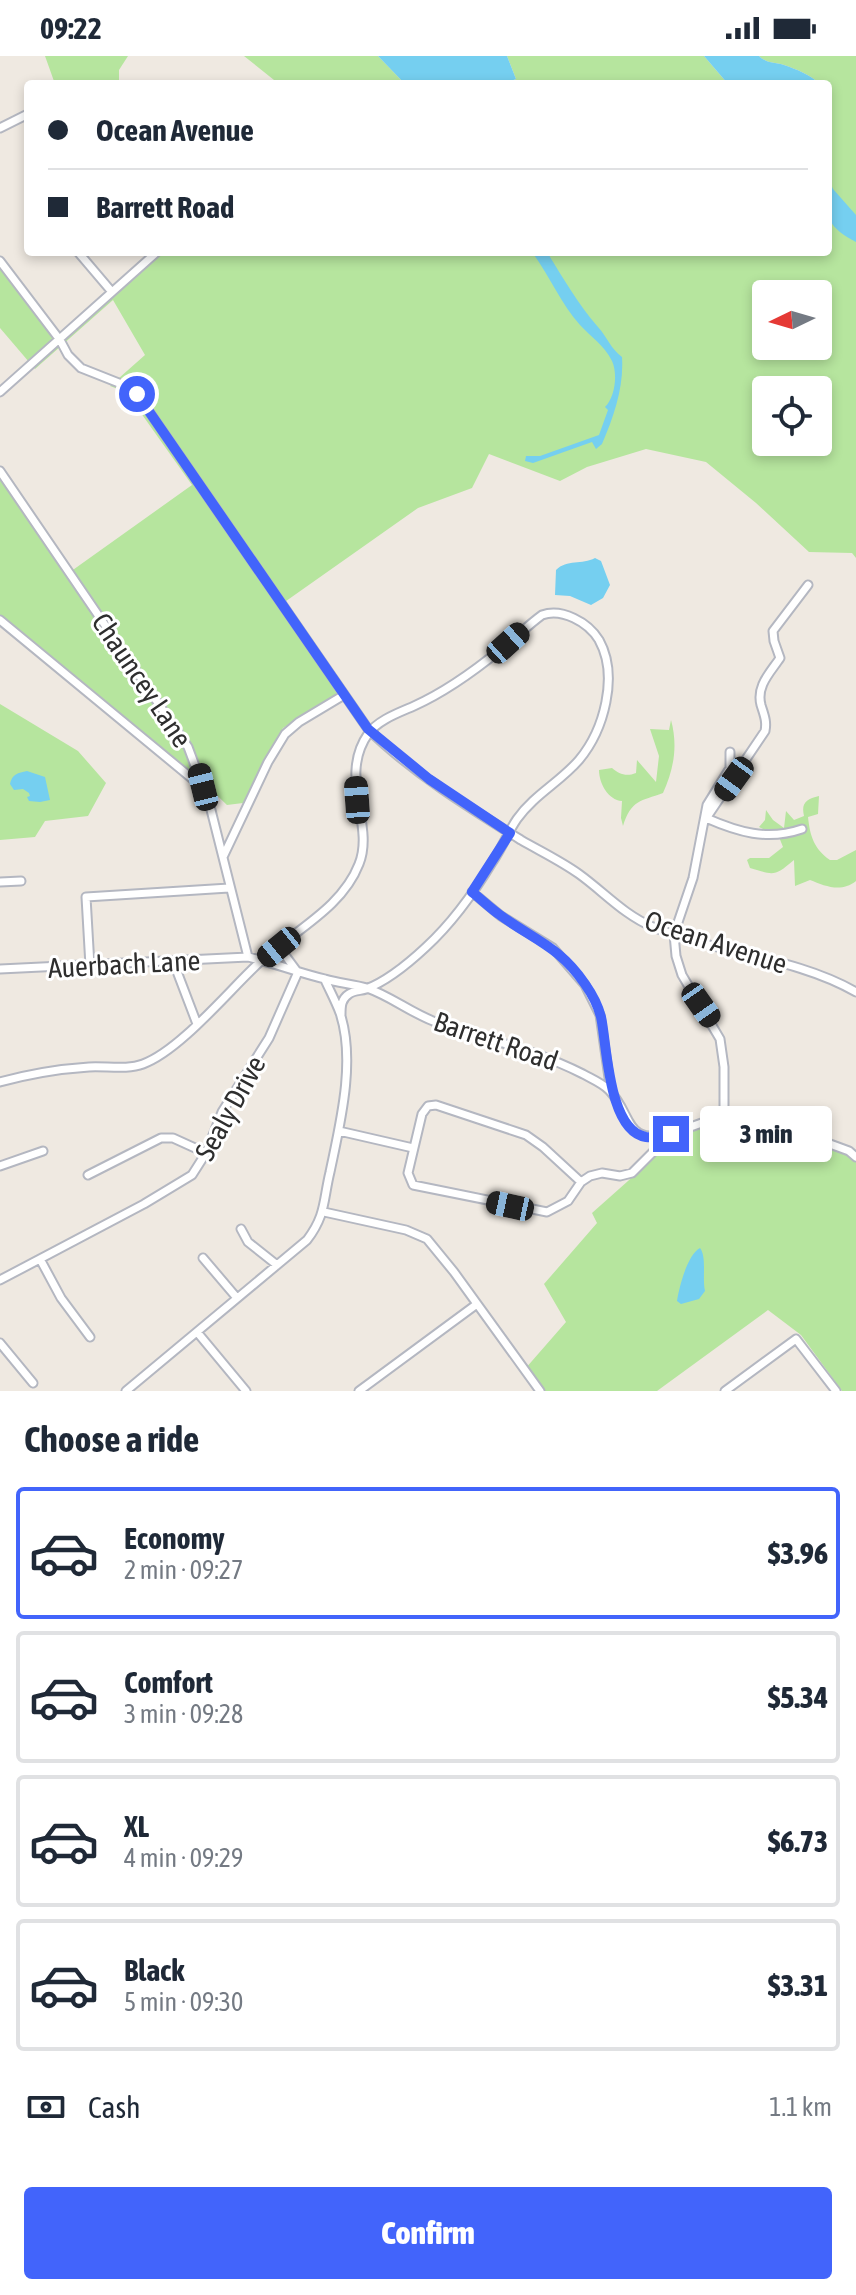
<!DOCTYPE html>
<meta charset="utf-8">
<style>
:root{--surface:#fff;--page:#f6f6f7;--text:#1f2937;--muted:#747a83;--line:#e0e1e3;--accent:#4264fb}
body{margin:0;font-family:"Asap Condensed",sans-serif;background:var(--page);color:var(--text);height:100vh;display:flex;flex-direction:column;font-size:30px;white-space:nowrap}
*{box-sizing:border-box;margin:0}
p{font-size:26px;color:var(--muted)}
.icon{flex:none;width:44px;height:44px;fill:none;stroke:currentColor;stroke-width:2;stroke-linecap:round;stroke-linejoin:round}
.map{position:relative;height:1335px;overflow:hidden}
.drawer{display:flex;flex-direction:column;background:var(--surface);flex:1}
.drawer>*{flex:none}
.top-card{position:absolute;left:24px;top:24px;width:808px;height:176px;border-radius:8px;box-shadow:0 4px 12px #0003;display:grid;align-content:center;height:176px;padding:0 24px;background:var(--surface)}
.needle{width:52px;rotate:265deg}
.controls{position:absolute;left:752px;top:224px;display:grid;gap:16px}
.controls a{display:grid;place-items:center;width:80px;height:80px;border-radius:8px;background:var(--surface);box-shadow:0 4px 12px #0003;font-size:40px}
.end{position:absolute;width:36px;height:36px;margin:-18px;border:10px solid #4264fb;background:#fff;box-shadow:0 0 0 4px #fff}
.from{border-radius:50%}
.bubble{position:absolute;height:56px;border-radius:8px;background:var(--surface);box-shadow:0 4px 12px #0003;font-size:26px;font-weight:800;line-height:56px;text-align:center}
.car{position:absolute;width:24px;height:48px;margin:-24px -12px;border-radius:10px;box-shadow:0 0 6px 2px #0007;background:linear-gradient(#222 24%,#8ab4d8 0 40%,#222 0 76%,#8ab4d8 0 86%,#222 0)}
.top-card b{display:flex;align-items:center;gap:28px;height:76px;font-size:30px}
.top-card b+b{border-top:2px solid var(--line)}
.top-card i{width:20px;height:20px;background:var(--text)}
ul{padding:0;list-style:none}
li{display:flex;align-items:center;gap:24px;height:132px;margin:0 16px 12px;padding:0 8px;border:4px solid var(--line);border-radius:8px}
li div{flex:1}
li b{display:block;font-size:30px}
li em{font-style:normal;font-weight:800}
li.selected{border-color:var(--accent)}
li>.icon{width:72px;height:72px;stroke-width:1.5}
h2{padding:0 24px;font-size:36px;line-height:96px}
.pay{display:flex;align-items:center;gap:20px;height:88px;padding:0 24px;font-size:30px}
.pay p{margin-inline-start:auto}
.primary-button{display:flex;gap:16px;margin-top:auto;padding:16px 24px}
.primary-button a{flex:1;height:92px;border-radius:8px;background:var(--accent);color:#fff;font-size:32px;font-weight:800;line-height:92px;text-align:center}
.status{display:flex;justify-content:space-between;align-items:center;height:56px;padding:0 40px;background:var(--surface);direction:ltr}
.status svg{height:22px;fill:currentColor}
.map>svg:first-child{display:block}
</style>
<div class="status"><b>09:22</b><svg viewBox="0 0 49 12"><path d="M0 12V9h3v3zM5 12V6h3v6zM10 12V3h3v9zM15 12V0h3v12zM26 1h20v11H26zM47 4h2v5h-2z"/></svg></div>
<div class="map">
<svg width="856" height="1335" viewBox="0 0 856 1335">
<rect width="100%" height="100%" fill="#efe9e1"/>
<path fill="#b6e59e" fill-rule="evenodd" d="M 45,0 L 128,0 L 119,14 L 119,28 L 55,28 Z
M 244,0 L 378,0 L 405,28 L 279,28 Z
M 507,0 L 704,0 L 728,28 L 504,28 L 516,23 Z
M 759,0 L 856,0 L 856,502 L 852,497 L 809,496 L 756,447 L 706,406 L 646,393 L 587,411 L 560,425 L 489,398 L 472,432 L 418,452 L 279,550 L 340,638 L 283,672 L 243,747 L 227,749 L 198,721 L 0,561 L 0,417 L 70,516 L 192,429 L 126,336 L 110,330 L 145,299 L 113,244 L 35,313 L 0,272 L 0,209 L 56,281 L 106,235 L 164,196 L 828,196 L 828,62 L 830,60 L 828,28 L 820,28 C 809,18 798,14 784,9 C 774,6 767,8 759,0 ZM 766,238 L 818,238 L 818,290 L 766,290 ZM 766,334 L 818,334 L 818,386 L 766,386 Z
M 0,648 L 78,695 L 106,727 L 88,760 L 45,765 L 35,781 L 0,784 Z
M 671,664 C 678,689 674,713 663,737 C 641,745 631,744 623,770 L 621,762 L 622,745 C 608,744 599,727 599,714 L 612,712 C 619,718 626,721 636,717 L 637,704 L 656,726 L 659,700 L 650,673 L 669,674 Z
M 819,740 L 818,758 L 808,761 C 810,780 814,793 830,804 L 837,804 L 856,794 L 856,825 C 841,837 825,830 810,824 L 795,830 L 794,804 C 774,821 774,819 750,812 L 747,804 L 750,802 L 769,802 L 783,791 L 779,781 L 759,771 L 765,764 L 766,754 L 773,764 L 784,772 L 786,755 L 794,764 L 804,760 C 801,747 806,743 819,740 Z
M 724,1061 L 827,1087 L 856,1101 L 856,1335 L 842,1335 L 801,1279 L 768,1254 L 657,1335 L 541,1335 L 525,1313 L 566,1266 L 544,1228 L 597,1167 L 592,1157 L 637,1117 L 669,1085 L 691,1070 Z"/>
<path fill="#75cff0" d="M 378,0 L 507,0 L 516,23 L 504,28 L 405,28 Z
M 704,0 L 759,0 C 767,8 774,6 784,9 C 798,14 809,18 820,28 L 728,28 Z
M 828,122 L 833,133 L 856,159 L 856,186 C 821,168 828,157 828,122 Z
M 532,196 L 547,196 C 563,222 578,248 598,271 C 607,281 611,293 622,301 C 624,331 614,360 602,388 L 596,393 L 592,386 L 533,407 L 525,405 L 526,400 L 540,400 L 599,379 L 608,354 L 605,351 C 615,341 618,318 612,305 C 604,289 591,281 580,269 C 561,248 549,219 532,196 Z
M 595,502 L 601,505 L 610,529 L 603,542 L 591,549 L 570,540 L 555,539 L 556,514 C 567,503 582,509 595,502 Z
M 27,715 L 45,721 L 50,744 L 40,746 L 29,745 L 27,741 L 30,740 L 29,737 L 23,733 L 14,734 L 10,728 C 12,718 18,717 27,715 Z
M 700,1192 C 707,1201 702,1222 705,1235 L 699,1243 L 681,1248 L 677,1245 C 679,1232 687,1199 700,1192 Z"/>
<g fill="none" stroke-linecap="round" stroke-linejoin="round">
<defs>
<path id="street" d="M 0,72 L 28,58
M 78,196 L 112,236
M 0,205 L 60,284 L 68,299 L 81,312 L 129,331 L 137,338 L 368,673 C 413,717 468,751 521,784 C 540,795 561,805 579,818 C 604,836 624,859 653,871 C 719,898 795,901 856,936
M 0,336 L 157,196
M 0,415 L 188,691 L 210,750 L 248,901
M 0,564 L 201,730
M 707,761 L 765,675 C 767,665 764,659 761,649 C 756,630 770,617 780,602 L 774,585 L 773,575 L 808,529
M 706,762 C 738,776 767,785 802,773
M 223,801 L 268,706 L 285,678 L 299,666 L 344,639
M 0,826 L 21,825
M 472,836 L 501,860 L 553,892 L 585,929 L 600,959 L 611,1036
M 279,891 L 296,914
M 173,905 L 197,968
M 90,910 L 86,841 L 229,832
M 0,913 L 248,901 C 274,907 299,917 325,923 C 338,927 353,928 367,932 C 390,940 410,956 433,965 C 484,983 534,993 583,1018 C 592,1023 602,1027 609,1034 C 634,1060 623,1089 671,1078
M 0,1026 C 29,1018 59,1013 89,1011 C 107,1010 127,1014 143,1008 C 181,994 231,932 261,905 C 295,874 342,852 359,808 C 375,769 338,721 368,678 C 378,664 398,657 414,650 C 445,636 473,616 500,594 C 514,583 527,570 542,559 C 562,552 588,566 599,584 C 619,620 604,674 579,704 C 560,726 534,739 517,763 C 508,776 502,792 493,805 C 475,835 451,868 426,891 C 410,906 387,925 366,933 C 361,935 354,934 349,938 C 341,943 341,951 341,959
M 724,1059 L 724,1011 L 720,983 L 682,919 L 676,900 L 674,878 L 693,822 L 707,749 L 730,712 L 730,696
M 724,1059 L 830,1088 L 849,1095 L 856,1101
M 339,1075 L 413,1092
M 0,1110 L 43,1095
M 88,1119 L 161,1082 L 173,1082 L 206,1097
M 581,1126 L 543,1091 L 526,1079 L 436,1049 L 428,1050 L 422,1058 L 408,1117 L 413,1129 L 547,1156 L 568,1145 L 581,1126 L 590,1120 L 602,1117 L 620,1120 L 632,1117 L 671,1078 L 724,1059
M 324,1156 L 406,1174 L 427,1183 L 454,1216 L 540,1335
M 241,1173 L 248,1186 L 277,1209
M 203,1202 L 237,1242
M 40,1203 L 61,1242 L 90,1281
M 0,1224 L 144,1148 L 192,1119 L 206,1097 L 222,1056 L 269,982 L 298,916
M 197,1276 L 246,1335
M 0,1287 L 33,1327
M 126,1335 L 307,1184 C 326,1159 323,1145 330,1116 C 340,1068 356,1005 340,957 C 336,946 330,935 325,924
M 359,1335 L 477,1248
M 725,1335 L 796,1283 L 836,1335"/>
</defs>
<use href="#street" stroke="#b4b7c1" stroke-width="11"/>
<use href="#street" stroke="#fff" stroke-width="7"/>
</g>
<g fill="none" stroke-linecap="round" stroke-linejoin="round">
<path stroke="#4264fb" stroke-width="10" d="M 137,338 L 368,673 L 429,723 L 510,777 L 472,836 C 481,843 490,852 500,859 C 534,884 559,890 585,928 C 592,938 598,949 601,961 C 607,988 608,1075 646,1081 C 654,1082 663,1080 671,1078"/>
</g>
<g text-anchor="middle" stroke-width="6" stroke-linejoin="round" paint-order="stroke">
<g font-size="28" fill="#2e2e2e" stroke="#fff">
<text transform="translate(142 624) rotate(56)" y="10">Chauncey Lane</text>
<text transform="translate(716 886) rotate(18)" y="10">Ocean Avenue</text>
<text transform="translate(124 908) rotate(-3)" y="10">Auerbach Lane</text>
<text transform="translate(496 985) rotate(19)" y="10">Barrett Road</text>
<text transform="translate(230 1052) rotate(-61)" y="10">Sealy Drive</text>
</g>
</g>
</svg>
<div class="controls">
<a><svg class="needle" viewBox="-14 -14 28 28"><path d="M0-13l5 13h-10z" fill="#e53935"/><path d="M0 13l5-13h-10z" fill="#747a83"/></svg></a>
<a><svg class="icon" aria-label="locate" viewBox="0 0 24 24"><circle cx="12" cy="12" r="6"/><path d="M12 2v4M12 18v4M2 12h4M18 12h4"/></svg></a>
</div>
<i class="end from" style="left:137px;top:338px"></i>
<i class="end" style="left:671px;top:1078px"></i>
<div class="bubble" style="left:700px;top:1050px;width:132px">3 min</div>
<i class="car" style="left:508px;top:587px;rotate:48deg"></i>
<i class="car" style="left:734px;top:723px;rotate:216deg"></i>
<i class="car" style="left:203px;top:731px;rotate:346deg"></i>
<i class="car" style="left:357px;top:744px;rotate:356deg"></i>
<i class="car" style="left:279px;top:891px;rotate:231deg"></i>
<i class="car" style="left:701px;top:949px;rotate:145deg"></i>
<i class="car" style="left:510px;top:1150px;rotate:282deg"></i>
<div class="top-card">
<b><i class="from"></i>Ocean Avenue</b>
<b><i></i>Barrett Road</b>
</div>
</div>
<section class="drawer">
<h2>Choose a ride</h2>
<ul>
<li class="selected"><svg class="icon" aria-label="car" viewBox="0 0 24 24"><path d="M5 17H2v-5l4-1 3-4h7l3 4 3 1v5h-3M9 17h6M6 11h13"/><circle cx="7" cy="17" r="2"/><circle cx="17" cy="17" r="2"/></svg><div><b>Economy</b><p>2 min · 09:27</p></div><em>$3.96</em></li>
<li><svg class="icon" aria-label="car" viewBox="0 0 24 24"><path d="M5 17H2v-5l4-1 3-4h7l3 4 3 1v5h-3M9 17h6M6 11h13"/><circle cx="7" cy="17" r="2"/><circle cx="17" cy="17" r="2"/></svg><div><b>Comfort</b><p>3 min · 09:28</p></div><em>$5.34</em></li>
<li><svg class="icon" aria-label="car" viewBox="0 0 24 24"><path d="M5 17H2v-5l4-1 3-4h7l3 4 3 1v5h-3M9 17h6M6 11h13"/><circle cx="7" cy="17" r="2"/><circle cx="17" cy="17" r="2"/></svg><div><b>XL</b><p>4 min · 09:29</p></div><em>$6.73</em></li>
<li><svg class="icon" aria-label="car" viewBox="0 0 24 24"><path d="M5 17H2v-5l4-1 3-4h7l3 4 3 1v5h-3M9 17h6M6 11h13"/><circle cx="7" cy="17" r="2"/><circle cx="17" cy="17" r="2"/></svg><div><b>Black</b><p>5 min · 09:30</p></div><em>$3.31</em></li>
</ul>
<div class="pay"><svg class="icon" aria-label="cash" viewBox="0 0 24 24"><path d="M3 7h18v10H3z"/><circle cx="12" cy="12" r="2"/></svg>Cash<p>1.1 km</p></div>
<div class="primary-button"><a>Confirm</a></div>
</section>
